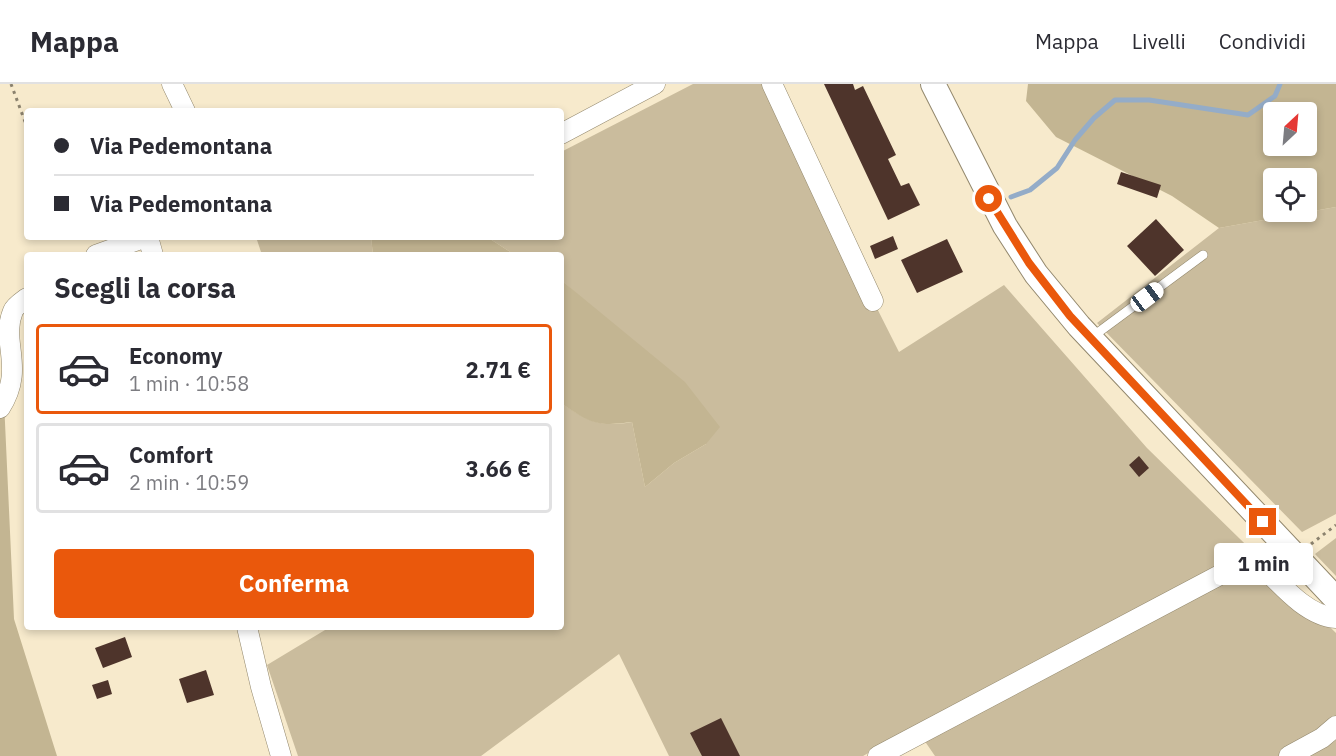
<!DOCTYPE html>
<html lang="it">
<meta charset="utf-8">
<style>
:root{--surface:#fff;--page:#f7f7f7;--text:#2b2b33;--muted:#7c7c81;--line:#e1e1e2;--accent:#ea580c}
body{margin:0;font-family:"IBM Plex Sans",sans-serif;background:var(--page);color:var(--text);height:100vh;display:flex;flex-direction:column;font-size:22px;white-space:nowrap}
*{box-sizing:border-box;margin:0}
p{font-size:20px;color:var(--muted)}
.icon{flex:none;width:33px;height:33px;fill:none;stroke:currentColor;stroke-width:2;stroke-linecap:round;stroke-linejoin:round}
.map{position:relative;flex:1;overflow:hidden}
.details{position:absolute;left:24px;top:168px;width:540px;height:378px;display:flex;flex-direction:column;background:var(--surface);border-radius:6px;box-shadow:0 3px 9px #0003}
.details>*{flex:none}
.banner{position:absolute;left:24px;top:24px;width:540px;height:132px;border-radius:6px;box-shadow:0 3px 9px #0003;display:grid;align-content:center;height:132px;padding:0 30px;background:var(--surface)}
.needle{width:39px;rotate:26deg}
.tools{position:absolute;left:1263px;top:18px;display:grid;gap:12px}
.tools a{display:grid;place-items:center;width:54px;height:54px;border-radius:6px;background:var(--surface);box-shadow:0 3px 9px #0003;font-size:30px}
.end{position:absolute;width:27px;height:27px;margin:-14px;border:8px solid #ea580c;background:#fff;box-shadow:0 0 0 3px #fff}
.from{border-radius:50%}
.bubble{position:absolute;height:42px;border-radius:6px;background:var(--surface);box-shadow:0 3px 9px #0003;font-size:20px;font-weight:800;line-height:42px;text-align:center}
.car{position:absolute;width:18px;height:36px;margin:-18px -9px;border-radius:8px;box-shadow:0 0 4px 2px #0007;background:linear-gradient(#fff 24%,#345 0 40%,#fff 0 76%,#345 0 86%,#fff 0)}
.banner b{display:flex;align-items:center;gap:21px;height:57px;font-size:22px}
.banner b+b{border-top:2px solid var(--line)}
.banner i{width:15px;height:15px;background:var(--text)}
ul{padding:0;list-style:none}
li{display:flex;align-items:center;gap:18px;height:90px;margin:0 12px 9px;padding:0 18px;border:3px solid var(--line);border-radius:6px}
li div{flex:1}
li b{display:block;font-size:22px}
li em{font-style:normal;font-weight:800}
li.active{border-color:var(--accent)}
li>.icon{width:54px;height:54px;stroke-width:1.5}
h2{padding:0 30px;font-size:27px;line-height:72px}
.action{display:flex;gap:12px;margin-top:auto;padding:12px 30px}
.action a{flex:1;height:69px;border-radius:6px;background:var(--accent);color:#fff;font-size:24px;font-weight:800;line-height:69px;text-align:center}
header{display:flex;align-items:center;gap:36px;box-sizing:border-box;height:84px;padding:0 30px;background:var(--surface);border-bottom:2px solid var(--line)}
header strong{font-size:28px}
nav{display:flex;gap:33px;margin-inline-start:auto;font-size:21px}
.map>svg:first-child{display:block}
</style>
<header>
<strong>Mappa</strong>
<nav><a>Mappa</a><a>Livelli</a><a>Condividi</a></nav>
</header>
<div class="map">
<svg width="1336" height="672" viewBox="0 0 1336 672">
<rect width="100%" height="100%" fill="#f7eacc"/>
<path fill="#cabc9d" d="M 693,0 L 764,0 L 899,268 L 1004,201 L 1147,364 L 1336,549 L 1336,672 L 935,672 L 915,643 L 863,672 L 669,672 L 619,570 L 481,672 L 298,672 L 267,581 L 330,543 L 561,543 L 561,319 C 588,337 599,344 632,338 L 645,403 L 674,379 L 706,360 L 616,245 L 561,196 L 561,171 L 515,171 L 487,153 L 561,153 L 561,68 Z
M 1336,123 L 1336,430 L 1302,448 L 1097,239 L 1219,144 Z
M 256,153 L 371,153 L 373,171 L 262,171 Z
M 1336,454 L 1336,492 L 1315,470 Z"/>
<path fill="#c3b592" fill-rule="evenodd" d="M 1028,0 L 1336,0 L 1336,123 L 1219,144 L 1172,112 L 1056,53 L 1026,17 ZM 1274,28 L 1306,28 L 1306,62 L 1274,62 ZM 1274,94 L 1306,94 L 1306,128 L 1274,128 Z
M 371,153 L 487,153 L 515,171 L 373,171 Z
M 561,196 L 685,298 L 720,343 L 706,360 L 674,379 L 645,403 L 632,338 C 596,343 590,339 561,319 Z
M 0,311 L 4,317 L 14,535 L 57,672 L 0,672 Z"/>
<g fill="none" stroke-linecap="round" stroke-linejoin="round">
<path stroke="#94acc8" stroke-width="5" d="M 1011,113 L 1030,106 L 1057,84 L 1075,56 L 1094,34 L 1115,16 L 1149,16 L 1248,31 L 1275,12 L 1280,0"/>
</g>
<path fill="#4e342b" d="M 824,0 L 853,0 L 855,6 L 863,2 L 896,71 L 888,75 L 901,102 L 909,99 L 920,121 L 888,136 Z
M 1121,88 L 1161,101 L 1157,114 L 1117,100 Z
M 1156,135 L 1184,166 L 1155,192 L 1127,162 Z
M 893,152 L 898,165 L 875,175 L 870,162 Z
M 947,155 L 963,188 L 917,209 L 901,176 Z
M 1139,372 L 1149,384 L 1139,393 L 1129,381 Z
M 125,553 L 132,573 L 103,584 L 95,564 Z
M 206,586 L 214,611 L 187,619 L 179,595 Z
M 108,596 L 112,610 L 97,615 L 92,601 Z
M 721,634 L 740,672 L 702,672 L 690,649 Z"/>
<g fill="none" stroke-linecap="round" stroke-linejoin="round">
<defs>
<path id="service" d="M 1092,253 L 1203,171"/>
<path id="minor" d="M 172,0 L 185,27
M 772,0 L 873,217
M 561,50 L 655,0
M 148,153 L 153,171
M 96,171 L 146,153
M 0,324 C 26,284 0,258 13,227 C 15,222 23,217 27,214
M 247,543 L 261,603 L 281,672
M 878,672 L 1250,475 L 1257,477 C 1278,497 1305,532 1336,534
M 1289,672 L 1322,654 L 1336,642"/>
<path id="tertiary" d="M 933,0 L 1005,142 L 1036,190 L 1079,242 L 1336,515"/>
</defs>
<use href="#service" stroke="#93886d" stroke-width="10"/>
<use href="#minor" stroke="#93886d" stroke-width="21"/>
<use href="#tertiary" stroke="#93886d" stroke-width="26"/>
<path stroke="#8b826e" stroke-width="3" stroke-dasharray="3 4.5" stroke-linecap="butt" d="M 11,0 L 27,43
M 1311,460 L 1336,441"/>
<use href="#service" stroke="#fff" stroke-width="9"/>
<use href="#minor" stroke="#fff" stroke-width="20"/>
<use href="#tertiary" stroke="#fff" stroke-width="24"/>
</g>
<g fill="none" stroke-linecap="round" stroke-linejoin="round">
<path stroke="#ea580c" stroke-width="8" d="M 989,115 L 1029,179 L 1070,232 L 1263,438"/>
</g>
</svg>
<div class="tools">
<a><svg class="needle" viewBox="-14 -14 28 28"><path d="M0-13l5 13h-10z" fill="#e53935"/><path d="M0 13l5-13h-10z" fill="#7c7c81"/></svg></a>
<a><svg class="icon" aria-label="locate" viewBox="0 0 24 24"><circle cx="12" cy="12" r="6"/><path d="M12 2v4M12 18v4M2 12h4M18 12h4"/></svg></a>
</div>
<i class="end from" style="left:989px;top:115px"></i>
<i class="end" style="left:1263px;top:438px"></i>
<div class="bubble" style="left:1214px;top:459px;width:99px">1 min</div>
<i class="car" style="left:1147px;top:213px;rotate:53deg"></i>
<div class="banner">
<b><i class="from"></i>Via Pedemontana</b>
<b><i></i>Via Pedemontana</b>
</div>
<section class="details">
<h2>Scegli la corsa</h2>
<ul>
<li class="active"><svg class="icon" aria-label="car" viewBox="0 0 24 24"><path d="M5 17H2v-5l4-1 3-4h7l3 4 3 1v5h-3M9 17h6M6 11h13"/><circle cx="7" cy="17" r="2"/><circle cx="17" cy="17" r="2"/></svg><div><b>Economy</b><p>1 min · 10:58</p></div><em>2.71 €</em></li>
<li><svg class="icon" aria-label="car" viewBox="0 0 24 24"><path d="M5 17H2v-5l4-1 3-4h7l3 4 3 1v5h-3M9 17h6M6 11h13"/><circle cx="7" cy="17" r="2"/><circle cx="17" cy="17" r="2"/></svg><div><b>Comfort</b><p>2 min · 10:59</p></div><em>3.66 €</em></li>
</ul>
<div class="action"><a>Conferma</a></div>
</section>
</div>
